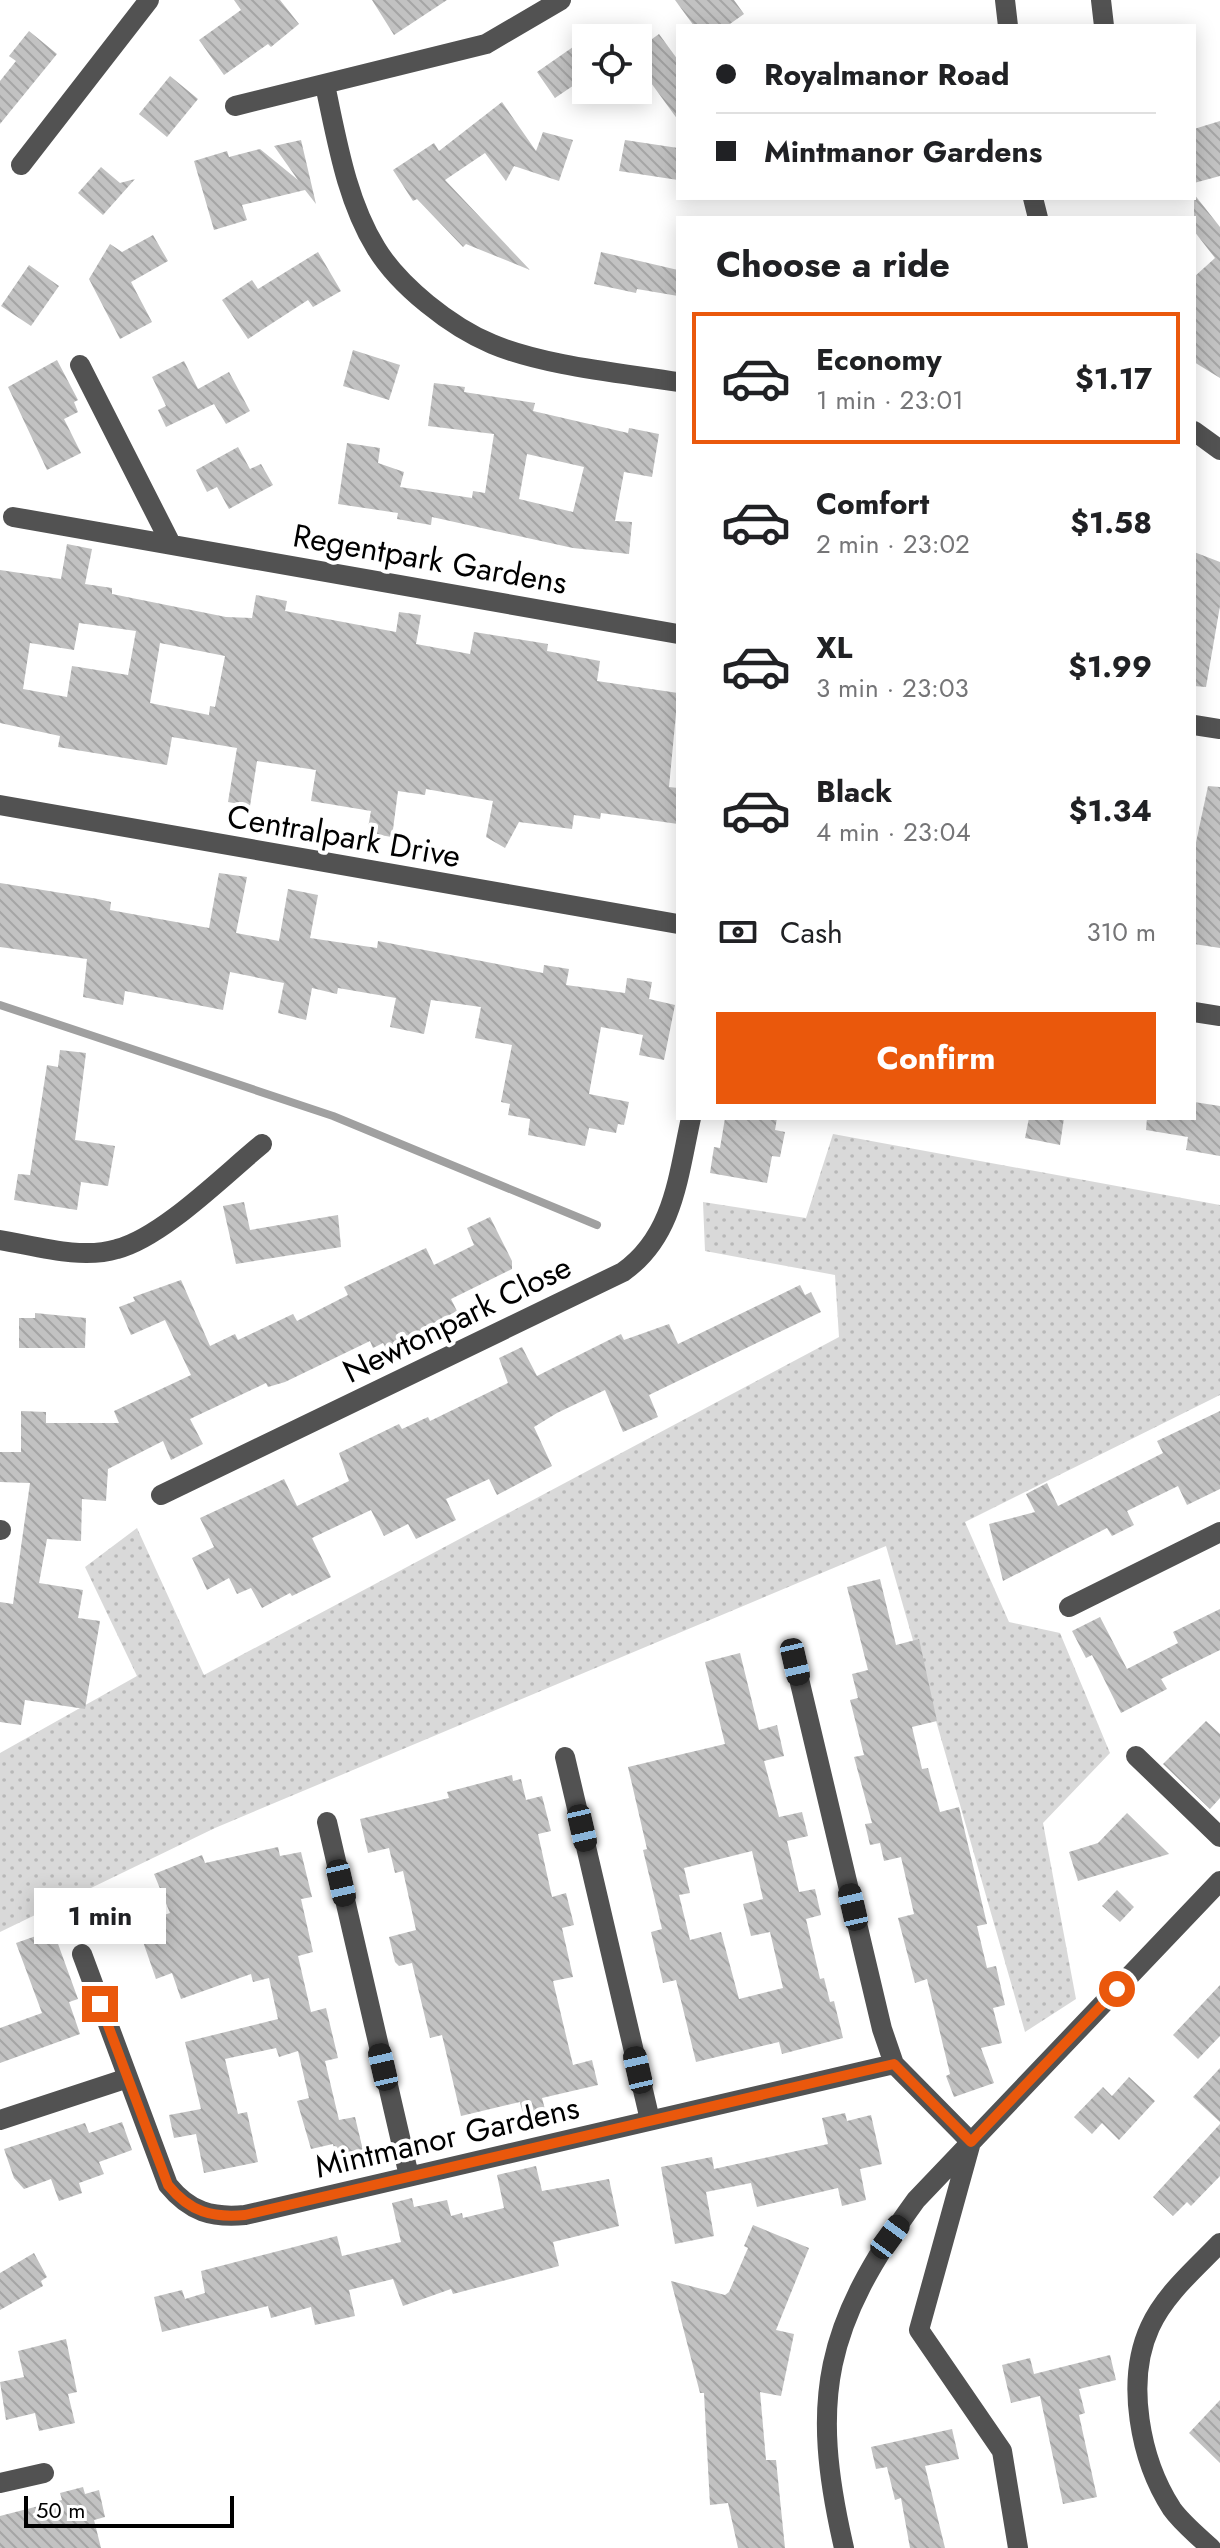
<!DOCTYPE html>
<meta charset="utf-8">
<style>
:root{--surface:#fff;--page:#f2f2f2;--text:#202124;--muted:#757577;--line:#e0e0e0;--accent:#ea580c}
body{margin:0;font-family:Jost,sans-serif;background:var(--page);color:var(--text);height:100vh;display:flex;flex-direction:column;font-size:30px;white-space:nowrap}
*{box-sizing:border-box;margin:0}
p{font-size:26px;color:var(--muted)}
.icon{flex:none;width:44px;height:44px;fill:none;stroke:currentColor;stroke-width:2;stroke-linecap:round;stroke-linejoin:round}
.map{position:relative;flex:1;overflow:hidden}
.panel{position:absolute;left:676px;top:216px;width:520px;height:904px;display:flex;flex-direction:column;background:var(--surface);border-radius:0px;box-shadow:0 4px 20px #0003}
.panel>*{flex:none}
.guide{position:absolute;left:676px;top:24px;width:520px;height:176px;border-radius:0px;box-shadow:0 4px 20px #0003;display:grid;align-content:center;height:176px;padding:0 40px;background:var(--surface)}
.fabs{position:absolute;left:572px;top:24px;display:grid;gap:16px}
.fabs a{display:grid;place-items:center;width:80px;height:80px;border-radius:0px;background:var(--surface);box-shadow:0 4px 20px #0003;font-size:40px}
.scale{position:absolute;left:24px;bottom:20px;width:210px;box-sizing:border-box;padding-left:8px;border:4px solid #000;border-top:0;font-size:22px;line-height:28px;white-space:nowrap;color:#000;-webkit-text-stroke:6px #fff;paint-order:stroke}
.end{position:absolute;width:36px;height:36px;margin:-18px;border:10px solid #ea580c;background:#fff;box-shadow:0 0 0 4px #fff}
.from{border-radius:50%}
.bubble{position:absolute;height:56px;border-radius:0px;background:var(--surface);box-shadow:0 4px 20px #0003;font-size:26px;font-weight:700;line-height:56px;text-align:center}
.car{position:absolute;width:24px;height:48px;margin:-24px -12px;border-radius:10px;box-shadow:0 0 6px 2px #0007;background:linear-gradient(#222 24%,#8ab4d8 0 40%,#222 0 76%,#8ab4d8 0 86%,#222 0)}
.guide b{display:flex;align-items:center;gap:28px;height:76px;font-size:30px}
.guide b+b{border-top:2px solid var(--line)}
.guide i{width:20px;height:20px;background:var(--text)}
ul{padding:0;list-style:none}
li{display:flex;align-items:center;gap:24px;height:132px;margin:0 16px 12px;padding:0 24px;border:4px solid transparent;border-radius:0px}
li div{flex:1}
li b{display:block;font-size:30px}
li em{font-style:normal;font-weight:700}
li.active{border-color:var(--accent)}
li>.icon{width:72px;height:72px;stroke-width:1.5}
h2{padding:0 40px;font-size:36px;line-height:96px}
.pay{display:flex;align-items:center;gap:20px;height:88px;padding:0 40px;font-size:30px}
.pay p{margin-inline-start:auto}
.primary-button{display:flex;gap:16px;margin-top:auto;padding:16px 40px}
.primary-button a{flex:1;height:92px;border-radius:0px;background:var(--accent);color:#fff;font-size:32px;font-weight:700;line-height:92px;text-align:center}
.map>svg:first-child{display:block}
</style>
<div class="map">
<svg width="1220" height="2548" viewBox="0 0 1220 2548">
<defs>
<pattern id="grass-dots" width="8" height="8" patternUnits="userSpaceOnUse" patternTransform="scale(2)"><rect width="8" height="8" fill="#d9d9d9"/><path d="M2 2h.1M6 6h.1" fill="none" stroke="#b8b8b8" stroke-width="1.8" stroke-linecap="round"/></pattern>
<pattern id="building-back-hatch" width="6" height="6" patternUnits="userSpaceOnUse" patternTransform="scale(2)"><rect width="6" height="6" fill="#c2c2c2"/><path d="M-1 5l2 2M0 0l6 6M5-1l2 2" fill="none" stroke="#a5a5a5"/></pattern>
</defs>
<rect width="100%" height="100%" fill="#fff"/>
<path fill="url(#grass-dots)" d="M 833,1134 L 1220,1205 L 1220,1395 L 965,1522 L 1009,1622 L 1060,1633 L 1110,1753 L 1043,1823 L 1076,1999 L 1025,2032 L 886,1546 L 215,1828 L 0,1932 L 0,1753 L 137,1676 L 85,1567 L 137,1528 L 204,1675 L 839,1337 L 835,1275 L 705,1251 L 703,1202 L 806,1218 Z"/>
<g fill="none" stroke-linecap="round" stroke-linejoin="round">
<path stroke="#a0a0a0" stroke-width="8" d="M 0,1005 L 333,1116 L 597,1225"/>
</g>
<path fill="url(#building-back-hatch)" fill-rule="evenodd" d="M 234,0 L 280,0 L 299,24 L 271,47 L 268,44 L 224,75 L 199,40 L 241,10 Z
M 372,0 L 447,0 L 394,35 Z
M 675,0 L 734,0 L 744,14 L 727,26 L 694,26 Z
M 29,31 L 57,54 L 0,124 L 0,81 L 16,61 L 9,56 Z
M 659,34 L 678,60 L 678,120 L 638,65 L 638,49 Z
M 573,47 L 586,66 L 586,77 L 555,98 L 537,72 Z
M 170,76 L 198,99 L 167,137 L 139,114 Z
M 502,102 L 536,151 L 543,132 L 573,140 L 559,181 L 514,166 L 506,181 L 485,153 L 445,180 L 530,270 L 466,244 L 463,247 L 417,199 L 413,201 L 393,170 L 434,143 L 439,151 Z
M 1220,121 L 1220,176 L 1194,183 L 1194,129 Z
M 301,140 L 316,204 L 305,190 L 242,205 L 247,220 L 214,230 L 194,161 L 227,151 L 229,157 L 260,149 L 298,180 L 274,146 Z
M 625,140 L 678,148 L 678,180 L 619,171 Z
M 101,167 L 120,183 L 135,179 L 103,215 L 78,193 Z
M 1194,194 L 1220,227 L 1220,378 L 1194,362 L 1194,277 L 1215,258 L 1194,231 Z
M 153,235 L 168,261 L 131,282 L 152,322 L 120,339 L 89,279 L 110,244 L 122,252 Z
M 318,252 L 341,291 L 313,307 L 308,300 L 248,339 L 222,300 L 252,280 L 258,289 Z
M 601,252 L 678,270 L 678,296 L 637,289 L 636,293 L 594,284 Z
M 29,265 L 59,286 L 31,326 L 1,306 Z
M 353,350 L 400,365 L 389,400 L 343,386 Z
M 57,360 L 78,400 L 74,402 L 78,412 L 64,419 L 81,453 L 47,470 L 8,387 Z
M 184,361 L 198,389 L 229,372 L 250,411 L 226,424 L 214,404 L 166,427 L 158,410 L 166,406 L 152,377 Z
M 434,383 L 465,387 L 464,392 L 535,403 L 533,411 L 628,433 L 629,428 L 659,434 L 652,477 L 624,472 L 615,521 L 632,522 L 629,554 L 573,548 L 432,517 L 431,525 L 397,519 L 398,513 L 338,504 L 347,443 L 380,448 L 378,463 L 404,472 L 400,487 L 472,498 L 473,491 L 485,493 L 494,434 L 428,426 ZM 527,454 L 584,467 L 573,512 L 519,499 Z
M 238,447 L 250,469 L 261,464 L 273,485 L 229,509 L 217,487 L 207,492 L 196,470 Z
M 67,544 L 92,549 L 85,584 L 112,588 L 112,594 L 226,617 L 252,618 L 256,595 L 287,601 L 285,611 L 396,632 L 399,612 L 421,615 L 416,644 L 470,654 L 474,632 L 548,644 L 547,651 L 600,661 L 597,681 L 678,693 L 669,787 L 678,788 L 678,824 L 601,813 L 600,819 L 574,815 L 572,829 L 519,822 L 505,848 L 486,837 L 493,801 L 426,789 L 425,795 L 398,791 L 392,837 L 367,833 L 371,811 L 311,801 L 316,770 L 257,761 L 250,806 L 228,802 L 237,748 L 172,737 L 167,765 L 58,747 L 60,736 L 0,723 L 0,570 L 61,579 ZM 79,623 L 136,631 L 128,675 L 72,666 L 67,697 L 23,689 L 30,643 L 74,650 ZM 160,643 L 225,656 L 215,707 L 210,706 L 209,715 L 150,703 Z
M 1194,552 L 1220,562 L 1220,606 L 1206,687 L 1194,686 Z
M 1208,786 L 1220,787 L 1220,948 L 1194,944 L 1194,852 Z
M 219,873 L 247,877 L 236,933 L 279,941 L 288,889 L 318,895 L 310,938 L 377,948 L 378,941 L 543,973 L 544,965 L 569,969 L 566,985 L 625,993 L 627,978 L 652,982 L 649,999 L 675,1005 L 664,1060 L 639,1055 L 643,1035 L 601,1027 L 589,1094 L 629,1102 L 624,1125 L 618,1124 L 616,1133 L 589,1128 L 585,1146 L 528,1135 L 530,1119 L 508,1115 L 510,1104 L 501,1102 L 512,1045 L 475,1038 L 481,1007 L 431,1000 L 424,1034 L 390,1027 L 396,998 L 338,988 L 337,994 L 312,988 L 306,1020 L 278,1013 L 284,983 L 230,972 L 223,1010 L 125,991 L 123,1005 L 83,997 L 87,959 L 0,947 L 0,883 L 98,899 L 111,902 L 110,910 L 209,928 Z
M 60,1050 L 86,1053 L 75,1140 L 115,1146 L 108,1186 L 81,1182 L 77,1210 L 14,1200 L 18,1174 L 30,1175 L 47,1065 L 58,1067 Z
M 1194,1102 L 1220,1106 L 1220,1156 L 1186,1150 L 1188,1137 L 1146,1130 L 1147,1118 L 1194,1118 Z
M 725,1118 L 777,1118 L 775,1130 L 785,1132 L 780,1157 L 772,1156 L 767,1183 L 710,1173 L 714,1147 L 720,1148 Z
M 1029,1118 L 1064,1118 L 1060,1145 L 1025,1138 Z
M 244,1202 L 250,1230 L 338,1215 L 341,1247 L 236,1264 L 223,1206 Z
M 490,1217 L 512,1261 L 512,1269 L 451,1299 L 457,1311 L 424,1328 L 428,1335 L 389,1354 L 383,1343 L 373,1348 L 370,1341 L 285,1382 L 268,1387 L 266,1383 L 190,1419 L 203,1444 L 171,1460 L 163,1441 L 108,1469 L 106,1501 L 82,1499 L 81,1541 L 47,1539 L 39,1583 L 83,1590 L 78,1618 L 100,1621 L 85,1709 L 25,1700 L 21,1725 L 0,1722 L 0,1602 L 13,1604 L 30,1483 L 0,1482 L 0,1452 L 21,1452 L 21,1411 L 46,1412 L 46,1423 L 119,1423 L 114,1411 L 191,1375 L 165,1320 L 131,1335 L 119,1307 L 135,1301 L 133,1297 L 181,1280 L 210,1346 L 235,1334 L 238,1340 L 293,1314 L 297,1321 L 348,1295 L 344,1287 L 426,1248 L 434,1265 L 474,1245 L 467,1228 Z
M 800,1285 L 805,1295 L 811,1292 L 821,1312 L 649,1395 L 658,1417 L 623,1432 L 605,1390 L 557,1413 L 534,1427 L 552,1466 L 497,1495 L 489,1479 L 446,1499 L 456,1520 L 416,1539 L 408,1524 L 384,1536 L 371,1510 L 312,1538 L 331,1577 L 292,1596 L 290,1593 L 262,1608 L 251,1588 L 237,1594 L 229,1578 L 207,1590 L 192,1558 L 214,1547 L 200,1518 L 284,1479 L 297,1506 L 349,1481 L 339,1453 L 399,1424 L 402,1429 L 428,1417 L 430,1421 L 508,1383 L 499,1358 L 522,1347 L 537,1376 L 621,1334 L 624,1340 L 669,1324 L 678,1344 Z
M 35,1313 L 86,1318 L 85,1348 L 19,1348 L 19,1318 L 35,1318 Z
M 1220,1411 L 1220,1489 L 1187,1505 L 1178,1486 L 1127,1511 L 1134,1525 L 1112,1536 L 1107,1528 L 1003,1581 L 989,1524 L 1035,1512 L 1026,1494 L 1047,1483 L 1058,1506 L 1163,1453 L 1157,1441 Z
M 880,1579 L 896,1645 L 919,1639 L 937,1721 L 912,1727 L 922,1769 L 928,1768 L 940,1812 L 959,1807 L 987,1924 L 977,1926 L 987,1968 L 996,1966 L 1005,2005 L 993,2008 L 1002,2043 L 981,2048 L 994,2083 L 954,2097 L 946,2076 L 950,2074 L 927,1979 L 915,1983 L 898,1918 L 914,1914 L 901,1857 L 884,1861 L 880,1843 L 870,1845 L 865,1824 L 872,1823 L 854,1757 L 864,1755 L 850,1700 L 858,1698 L 852,1674 L 868,1670 L 847,1587 Z
M 1220,1609 L 1220,1650 L 1161,1679 L 1167,1689 L 1121,1713 L 1092,1655 L 1086,1658 L 1072,1631 L 1100,1617 L 1127,1669 L 1178,1643 L 1173,1632 Z
M 740,1653 L 759,1730 L 777,1725 L 784,1756 L 764,1761 L 779,1817 L 802,1812 L 808,1836 L 787,1841 L 799,1892 L 815,1889 L 821,1915 L 806,1919 L 820,1979 L 824,1978 L 830,2002 L 834,2001 L 843,2038 L 782,2054 L 779,2042 L 696,2062 L 676,1980 L 663,1983 L 651,1932 L 662,1929 L 643,1850 L 647,1849 L 628,1767 L 725,1744 L 705,1662 ZM 752,1851 L 763,1899 L 743,1904 L 751,1936 L 770,1932 L 783,1988 L 739,1999 L 721,1932 L 690,1940 L 679,1895 L 690,1893 L 684,1868 Z
M 1206,1721 L 1220,1734 L 1220,1798 L 1210,1809 L 1163,1764 Z
M 512,1775 L 513,1781 L 521,1779 L 526,1800 L 542,1796 L 551,1831 L 538,1834 L 552,1897 L 566,1893 L 574,1925 L 562,1928 L 573,1977 L 553,1981 L 573,2065 L 592,2060 L 598,2085 L 542,2098 L 546,2113 L 524,2118 L 520,2102 L 461,2116 L 442,2035 L 430,2038 L 412,1963 L 399,1966 L 395,1962 L 389,1937 L 416,1930 L 403,1871 L 395,1873 L 389,1848 L 368,1853 L 360,1819 L 449,1798 L 447,1792 Z
M 1127,1813 L 1169,1854 L 1078,1881 L 1069,1852 L 1098,1843 Z
M 278,1847 L 280,1856 L 301,1852 L 312,1897 L 301,1899 L 313,1952 L 298,1956 L 311,2012 L 326,2008 L 338,2058 L 325,2061 L 339,2120 L 355,2117 L 367,2167 L 340,2174 L 333,2144 L 311,2149 L 297,2101 L 309,2098 L 298,2051 L 279,2057 L 276,2048 L 225,2059 L 238,2114 L 247,2112 L 258,2162 L 204,2173 L 196,2134 L 174,2138 L 169,2115 L 201,2109 L 185,2042 L 278,2019 L 269,1978 L 253,1982 L 251,1974 L 181,1999 L 172,1973 L 156,1979 L 141,1936 L 146,1934 L 142,1922 L 170,1913 L 154,1874 L 202,1855 L 205,1863 Z
M 1117,1890 L 1134,1907 L 1120,1922 L 1102,1906 Z
M 53,1930 L 78,1999 L 69,2002 L 80,2034 L 0,2063 L 0,2028 L 42,2013 L 16,1943 Z
M 1220,1985 L 1220,2036 L 1198,2059 L 1173,2035 Z
M 1220,2068 L 1220,2122 L 1193,2097 Z
M 1129,2077 L 1155,2101 L 1119,2140 L 1102,2123 L 1092,2134 L 1074,2117 L 1103,2087 L 1112,2096 Z
M 845,2113 L 847,2121 L 871,2115 L 882,2164 L 860,2169 L 866,2200 L 842,2206 L 838,2188 L 757,2207 L 751,2183 L 706,2192 L 714,2236 L 675,2244 L 661,2167 L 712,2157 L 714,2169 L 828,2144 L 822,2118 Z
M 122,2122 L 132,2150 L 99,2162 L 104,2174 L 79,2183 L 82,2193 L 59,2201 L 51,2179 L 24,2189 L 14,2178 L 4,2149 L 85,2123 L 89,2133 Z
M 1220,2124 L 1220,2176 L 1191,2206 L 1187,2202 L 1173,2216 L 1153,2197 Z
M 536,2166 L 542,2191 L 609,2179 L 619,2226 L 553,2242 L 559,2266 L 453,2294 L 451,2289 L 403,2306 L 393,2279 L 349,2290 L 355,2316 L 315,2325 L 311,2307 L 271,2318 L 268,2306 L 162,2332 L 154,2297 L 182,2290 L 185,2299 L 205,2293 L 201,2271 L 337,2236 L 342,2256 L 401,2242 L 392,2203 L 412,2198 L 414,2207 L 447,2200 L 451,2216 L 462,2213 L 463,2218 L 504,2208 L 497,2175 Z
M 753,2225 L 809,2248 L 776,2330 L 794,2334 L 781,2396 L 760,2392 L 766,2460 L 776,2460 L 785,2548 L 738,2548 L 728,2503 L 710,2505 L 704,2393 L 700,2393 L 671,2281 L 725,2295 L 729,2292 L 748,2248 L 744,2246 Z
M 34,2253 L 47,2277 L 41,2281 L 43,2286 L 0,2310 L 0,2273 Z
M 66,2339 L 77,2392 L 68,2394 L 75,2423 L 39,2431 L 35,2413 L 6,2420 L 0,2382 L 24,2377 L 18,2351 Z
M 1110,2355 L 1116,2380 L 1079,2389 L 1085,2413 L 1079,2415 L 1097,2497 L 1063,2504 L 1040,2396 L 1011,2403 L 1002,2365 L 1030,2358 L 1034,2374 Z
M 1220,2400 L 1220,2463 L 1189,2433 Z
M 952,2429 L 959,2459 L 925,2466 L 945,2548 L 910,2548 L 901,2498 L 895,2500 L 887,2467 L 876,2469 L 871,2447 Z
M 83,2487 L 85,2494 L 99,2490 L 105,2517 L 94,2520 L 101,2548 L 0,2548 L 0,2516 L 62,2500 L 60,2493 Z"/>
<g fill="none" stroke-linecap="round" stroke-linejoin="round">
<path stroke="#525252" stroke-width="20" d="M 1005,0 L 1008,26
M 1101,0 L 1104,26
M 325,85 C 337,140 346,199 376,248 C 399,286 451,327 492,344 C 544,366 622,373 678,382
M 235,106 L 486,44 L 561,0
M 21,165 L 149,0
M 1033,198 L 1038,218
M 80,365 L 171,544
M 1194,431 L 1220,450
M 13,517 L 678,634
M 1194,725 L 1220,729
M 0,805 L 678,924
M 1194,1012 L 1220,1016
M 0,1240 C 36,1246 81,1260 117,1249 C 163,1237 225,1174 262,1144
M 161,1495 L 623,1272 C 674,1236 678,1176 691,1118
M 0,1530 L 1,1530
M 1069,1607 L 1220,1532
M 795,1662 L 882,2029 L 894,2064
M 1136,1756 L 1220,1837
M 565,1757 L 650,2120
M 327,1822 L 409,2176
M 82,1954 L 168,2185 C 190,2212 212,2218 245,2215 L 894,2064 L 971,2142 L 919,2330 L 1002,2451 L 1018,2548
M 0,2120 L 128,2078
M 0,2483 L 44,2473
M 844,2548 C 809,2397 825,2325 916,2200 L 1220,1881
M 1211,2548 C 1198,2536 1182,2523 1172,2509 C 1140,2460 1125,2381 1150,2327 C 1165,2294 1195,2269 1220,2243"/>
</g>
<g fill="none" stroke-linecap="round" stroke-linejoin="round">
<path stroke="#ea580c" stroke-width="10" d="M 100,2004 L 168,2185 C 190,2212 212,2218 245,2215 L 894,2064 L 971,2142 L 1117,1989"/>
</g>
<g text-anchor="middle" stroke-width="8" stroke-linejoin="round" paint-order="stroke">
<g font-size="32" fill="#000" stroke="#fff">
<text transform="translate(430 559) rotate(10)" y="11">Regentpark Gardens</text>
<text transform="translate(344 836) rotate(10)" y="11">Centralpark Drive</text>
<text transform="translate(457 1319) rotate(-26)" y="11">Newtonpark Close</text>
<text transform="translate(447 2137) rotate(-13)" y="11">Mintmanor Gardens</text>
</g>
</g>
</svg>
<div class="fabs">
<a><svg class="icon" aria-label="locate" viewBox="0 0 24 24"><circle cx="12" cy="12" r="6"/><path d="M12 2v4M12 18v4M2 12h4M18 12h4"/></svg></a>
</div>
<div class="scale">50 m</div>
<i class="end from" style="left:1117px;top:1989px"></i>
<i class="end" style="left:100px;top:2004px"></i>
<div class="bubble" style="left:34px;top:1888px;width:132px">1 min</div>
<i class="car" style="left:795px;top:1662px;rotate:167deg"></i>
<i class="car" style="left:582px;top:1828px;rotate:167deg"></i>
<i class="car" style="left:341px;top:1883px;rotate:167deg"></i>
<i class="car" style="left:853px;top:1907px;rotate:347deg"></i>
<i class="car" style="left:383px;top:2067px;rotate:347deg"></i>
<i class="car" style="left:638px;top:2070px;rotate:347deg"></i>
<i class="car" style="left:890px;top:2237px;rotate:36deg"></i>
<div class="guide">
<b><i class="from"></i>Royalmanor Road</b>
<b><i></i>Mintmanor Gardens</b>
</div>
<section class="panel">
<h2>Choose a ride</h2>
<ul>
<li class="active"><svg class="icon" aria-label="car" viewBox="0 0 24 24"><path d="M5 17H2v-5l4-1 3-4h7l3 4 3 1v5h-3M9 17h6M6 11h13"/><circle cx="7" cy="17" r="2"/><circle cx="17" cy="17" r="2"/></svg><div><b>Economy</b><p>1 min · 23:01</p></div><em>$1.17</em></li>
<li><svg class="icon" aria-label="car" viewBox="0 0 24 24"><path d="M5 17H2v-5l4-1 3-4h7l3 4 3 1v5h-3M9 17h6M6 11h13"/><circle cx="7" cy="17" r="2"/><circle cx="17" cy="17" r="2"/></svg><div><b>Comfort</b><p>2 min · 23:02</p></div><em>$1.58</em></li>
<li><svg class="icon" aria-label="car" viewBox="0 0 24 24"><path d="M5 17H2v-5l4-1 3-4h7l3 4 3 1v5h-3M9 17h6M6 11h13"/><circle cx="7" cy="17" r="2"/><circle cx="17" cy="17" r="2"/></svg><div><b>XL</b><p>3 min · 23:03</p></div><em>$1.99</em></li>
<li><svg class="icon" aria-label="car" viewBox="0 0 24 24"><path d="M5 17H2v-5l4-1 3-4h7l3 4 3 1v5h-3M9 17h6M6 11h13"/><circle cx="7" cy="17" r="2"/><circle cx="17" cy="17" r="2"/></svg><div><b>Black</b><p>4 min · 23:04</p></div><em>$1.34</em></li>
</ul>
<div class="pay"><svg class="icon" aria-label="cash" viewBox="0 0 24 24"><path d="M3 7h18v10H3z"/><circle cx="12" cy="12" r="2"/></svg>Cash<p>310 m</p></div>
<div class="primary-button"><a>Confirm</a></div>
</section>
</div>
